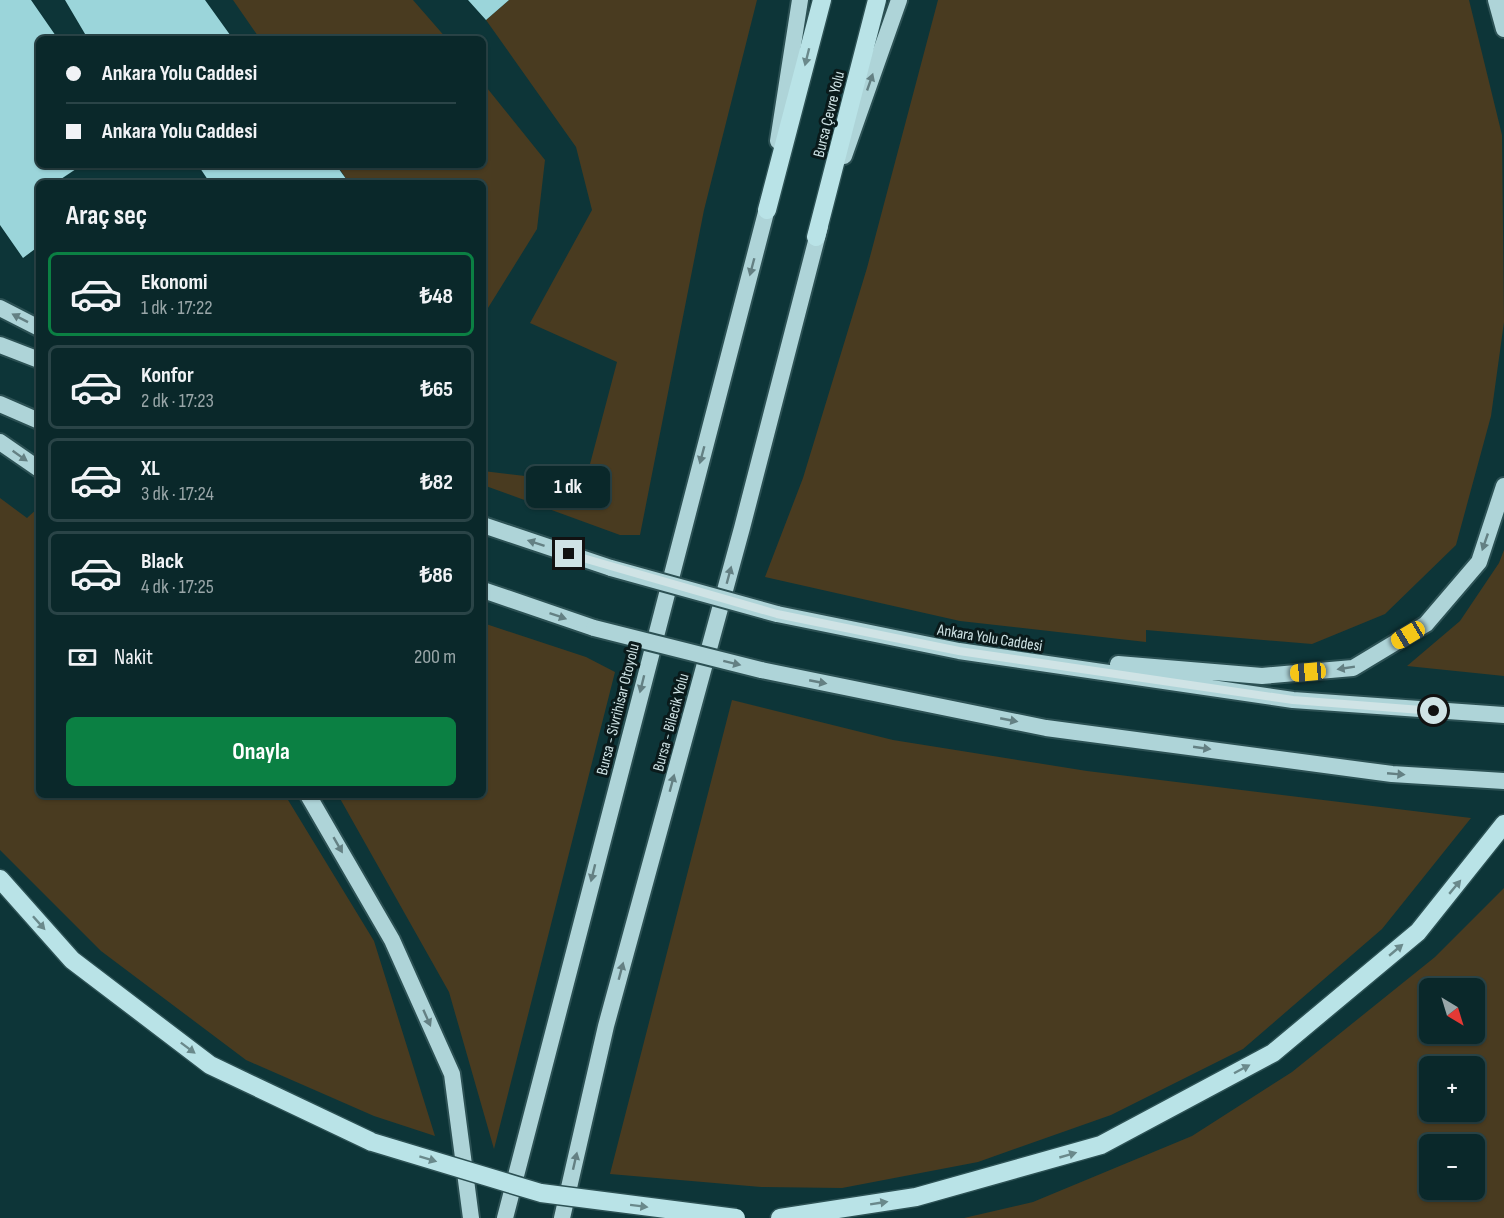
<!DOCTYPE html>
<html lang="tr">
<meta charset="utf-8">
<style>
:root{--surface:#0a282a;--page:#133032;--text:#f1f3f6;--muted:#99a6a8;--line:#2a4447;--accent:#0b8043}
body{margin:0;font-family:"Sofia Sans Condensed",sans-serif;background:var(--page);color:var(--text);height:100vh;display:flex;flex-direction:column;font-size:22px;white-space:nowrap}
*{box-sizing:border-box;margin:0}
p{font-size:20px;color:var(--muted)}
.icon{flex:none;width:33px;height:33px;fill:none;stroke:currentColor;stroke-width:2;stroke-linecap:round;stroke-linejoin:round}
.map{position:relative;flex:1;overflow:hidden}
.sheet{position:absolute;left:36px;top:180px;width:450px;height:618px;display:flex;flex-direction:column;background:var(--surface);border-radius:9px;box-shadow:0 2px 4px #0004,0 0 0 2px var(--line)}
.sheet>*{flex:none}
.top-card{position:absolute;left:36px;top:36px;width:450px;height:132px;border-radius:9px;box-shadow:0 2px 4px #0004,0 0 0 2px var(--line);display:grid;align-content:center;height:132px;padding:0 30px;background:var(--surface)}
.needle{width:39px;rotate:142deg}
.fabs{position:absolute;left:1419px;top:978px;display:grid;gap:12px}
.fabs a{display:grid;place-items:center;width:66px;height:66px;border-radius:9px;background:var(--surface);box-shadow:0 2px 4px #0004,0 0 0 2px var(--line);font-size:30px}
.end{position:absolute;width:27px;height:27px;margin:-14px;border:8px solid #cfe3e5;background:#111;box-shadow:0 0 0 3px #111}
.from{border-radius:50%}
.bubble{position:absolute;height:42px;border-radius:9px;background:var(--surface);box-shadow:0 2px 4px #0004,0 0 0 2px var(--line);font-size:20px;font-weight:700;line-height:42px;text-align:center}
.car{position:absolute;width:18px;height:36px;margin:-18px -9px;border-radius:8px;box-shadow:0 0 4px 2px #0007;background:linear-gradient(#f5c518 24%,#345 0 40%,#f5c518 0 76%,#345 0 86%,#f5c518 0)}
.top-card b{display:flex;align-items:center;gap:21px;height:57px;font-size:22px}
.top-card b+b{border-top:2px solid var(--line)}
.top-card i{width:15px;height:15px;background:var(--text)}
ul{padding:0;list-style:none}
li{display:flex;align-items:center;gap:18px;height:84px;margin:0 12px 9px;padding:0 18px;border:3px solid var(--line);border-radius:9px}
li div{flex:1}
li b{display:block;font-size:22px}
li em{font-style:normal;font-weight:700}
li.active{border-color:var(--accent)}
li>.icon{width:54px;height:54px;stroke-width:1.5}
h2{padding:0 30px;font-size:27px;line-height:72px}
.pay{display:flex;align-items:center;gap:15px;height:66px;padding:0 30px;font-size:22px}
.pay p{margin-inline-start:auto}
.button{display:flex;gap:12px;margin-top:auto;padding:12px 30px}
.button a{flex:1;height:69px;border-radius:9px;background:var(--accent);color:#fff;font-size:24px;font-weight:700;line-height:69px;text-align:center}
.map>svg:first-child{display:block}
</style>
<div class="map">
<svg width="1504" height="1218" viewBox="0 0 1504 1218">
<rect width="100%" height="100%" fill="#0d3538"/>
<path fill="#493b20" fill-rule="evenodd" d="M 233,0 L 413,0 L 447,39 L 260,39 Z
M 509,0 L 757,0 L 704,210 L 640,535 L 620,535 L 483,485 L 483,471 L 585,483 L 617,362 L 530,323 L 592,210 L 576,147 L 486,20 Z
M 938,0 L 1469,0 L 1502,135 L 1504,322 L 1491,416 L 1456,545 L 1385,614 L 1312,644 L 1146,630 L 1146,642 L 960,621 L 765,577 L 803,478 L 867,268 Z
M 483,83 L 545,160 L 537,229 L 483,316 L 483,183 L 349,183 L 337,165 L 483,165 Z
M 0,498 L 27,518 L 39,507 L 39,795 L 285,795 L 374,941 L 435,1136 L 374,1116 L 246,1060 L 101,951 L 0,850 Z
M 1504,550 L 1504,676 L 1407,666 L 1460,621 L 1499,563 Z
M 483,623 L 586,657 L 615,672 L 494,1149 L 449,992 L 338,795 L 483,795 Z
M 732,700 L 893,740 L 1087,771 L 1471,818 L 1382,929 L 1243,1049 L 1111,1115 L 978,1162 L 842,1188 L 761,1187 L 610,1174 Z
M 1504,888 L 1504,1218 L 964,1218 L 1033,1202 L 1192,1136 L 1292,1072 L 1435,957 ZM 1430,988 L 1474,988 L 1474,1034 L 1430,1034 ZM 1430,1066 L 1474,1066 L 1474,1112 L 1430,1112 ZM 1430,1144 L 1474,1144 L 1474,1190 L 1430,1190 Z"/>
<path fill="#9bd5da" d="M 0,0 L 31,0 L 58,39 L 39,39 L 39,165 L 82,165 L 55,183 L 39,183 L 39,194 L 35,197 L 39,203 L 39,246 L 23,258 L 0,225 Z
M 65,0 L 205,0 L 233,39 L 88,39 Z
M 468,0 L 509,0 L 486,20 Z
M 198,165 L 336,165 L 349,183 L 210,183 Z"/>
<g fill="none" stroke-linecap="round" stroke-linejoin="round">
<defs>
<path id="trunk" d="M 1496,0 L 1504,29
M 778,141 L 800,0
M 844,156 L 899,0
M 0,308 L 39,328
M 0,345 L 39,360
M 0,404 L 39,421
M 0,442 L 39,469
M 483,525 L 611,568
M 483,590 L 594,628
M 777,614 L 959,651 L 1293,700 L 1504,715
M 1118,664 L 1262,676 L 1353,668 L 1426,624 L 1479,562 L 1504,486
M 761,670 L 1046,728 L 1392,774 L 1504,781
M 308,795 L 392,940 L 452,1074 L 471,1218
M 505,1218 L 770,197
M 562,1218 L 606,1026 L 742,528 L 820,226"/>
<path id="motorway" d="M 767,210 L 822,0
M 816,237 L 877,0
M 0,879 L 72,960 L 210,1065 L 372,1142
M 780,1218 L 916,1197 L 1101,1145 L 1273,1053 L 1418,932 L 1504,824"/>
</defs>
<use href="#trunk" stroke="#2c5154" stroke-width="20"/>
<use href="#motorway" stroke="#2c5154" stroke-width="21"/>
<use href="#trunk" stroke="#aed4d8" stroke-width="16"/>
<use href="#motorway" stroke="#b9e3e7" stroke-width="18"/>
<defs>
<path id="trunk-bridge" d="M 611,568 L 777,614
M 594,628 L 761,670"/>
<path id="motorway-bridge" d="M 372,1142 L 541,1193 L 736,1218"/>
</defs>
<use href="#trunk-bridge" stroke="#2c5154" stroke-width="20" stroke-linecap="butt"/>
<use href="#motorway-bridge" stroke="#2c5154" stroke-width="21" stroke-linecap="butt"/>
<use href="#trunk-bridge" stroke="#aed4d8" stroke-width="16"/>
<use href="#motorway-bridge" stroke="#b9e3e7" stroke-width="18"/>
</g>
<defs><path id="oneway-solid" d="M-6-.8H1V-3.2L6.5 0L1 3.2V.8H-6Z" transform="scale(1.5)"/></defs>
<g fill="#6a898b">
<use href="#oneway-solid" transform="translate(807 57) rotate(104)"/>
<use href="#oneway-solid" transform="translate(1455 887) rotate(-50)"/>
<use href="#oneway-solid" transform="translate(39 923) rotate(48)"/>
<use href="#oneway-solid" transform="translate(1396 950) rotate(-40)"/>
<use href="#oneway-solid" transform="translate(188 1048) rotate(37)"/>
<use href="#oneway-solid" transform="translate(1242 1069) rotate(-28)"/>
<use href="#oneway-solid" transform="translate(1068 1155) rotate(-16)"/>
<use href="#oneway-solid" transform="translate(428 1159) rotate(17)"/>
<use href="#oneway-solid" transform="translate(879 1203) rotate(-9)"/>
<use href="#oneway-solid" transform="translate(639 1206) rotate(7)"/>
</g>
<g fill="#648083">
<use href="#oneway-solid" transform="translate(870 82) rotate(-71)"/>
<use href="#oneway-solid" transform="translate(752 267) rotate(105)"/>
<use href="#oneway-solid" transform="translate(20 318) rotate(-153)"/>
<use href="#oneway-solid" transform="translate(702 455) rotate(105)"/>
<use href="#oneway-solid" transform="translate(20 456) rotate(35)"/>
<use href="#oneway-solid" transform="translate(1485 542) rotate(109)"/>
<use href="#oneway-solid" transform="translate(536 543) rotate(-162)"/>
<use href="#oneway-solid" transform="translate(729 575) rotate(-75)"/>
<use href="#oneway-solid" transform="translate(558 616) rotate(19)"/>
<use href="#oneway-solid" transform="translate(732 663) rotate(14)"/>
<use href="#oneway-solid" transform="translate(1346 668) rotate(171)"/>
<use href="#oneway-solid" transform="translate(818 682) rotate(11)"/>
<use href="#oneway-solid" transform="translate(642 684) rotate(104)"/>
<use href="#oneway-solid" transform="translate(1009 720) rotate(11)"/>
<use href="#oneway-solid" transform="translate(1202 748) rotate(8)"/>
<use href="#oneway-solid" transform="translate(1396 774) rotate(5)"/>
<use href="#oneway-solid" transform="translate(672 783) rotate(-75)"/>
<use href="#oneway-solid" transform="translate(338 845) rotate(60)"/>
<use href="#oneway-solid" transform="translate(593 873) rotate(104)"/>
<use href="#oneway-solid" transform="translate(621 971) rotate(-75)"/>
<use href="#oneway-solid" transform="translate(427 1018) rotate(66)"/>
<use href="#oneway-solid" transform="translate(575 1161) rotate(-77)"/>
</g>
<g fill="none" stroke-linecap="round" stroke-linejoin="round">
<path stroke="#cfe3e5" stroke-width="8" d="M 569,554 L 777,614 L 959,651 L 1293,700 L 1434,711"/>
</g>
<g text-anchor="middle" stroke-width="6" stroke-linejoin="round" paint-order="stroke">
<g font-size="16" fill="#cfe3e5" stroke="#0a1a1b">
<text transform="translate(828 114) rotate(-76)" y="6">Bursa Çevre Yolu</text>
<text transform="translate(990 637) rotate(9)" y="6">Ankara Yolu Caddesi</text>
<text transform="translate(617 709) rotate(-76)" y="6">Bursa - Sivrihisar Otoyolu</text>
<text transform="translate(670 722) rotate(-75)" y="6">Bursa - Bilecik Yolu</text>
</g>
</g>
</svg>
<div class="fabs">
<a><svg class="needle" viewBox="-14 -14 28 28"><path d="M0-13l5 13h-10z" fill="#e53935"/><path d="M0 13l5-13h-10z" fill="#99a6a8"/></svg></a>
<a>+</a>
<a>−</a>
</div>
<i class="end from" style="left:1434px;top:711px"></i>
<i class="end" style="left:569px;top:554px"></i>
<div class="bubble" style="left:526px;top:466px;width:84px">1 dk</div>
<i class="car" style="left:1408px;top:635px;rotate:239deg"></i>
<i class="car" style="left:1308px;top:672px;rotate:265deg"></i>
<div class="top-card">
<b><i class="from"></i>Ankara Yolu Caddesi</b>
<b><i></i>Ankara Yolu Caddesi</b>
</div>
<section class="sheet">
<h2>Araç seç</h2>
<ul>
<li class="active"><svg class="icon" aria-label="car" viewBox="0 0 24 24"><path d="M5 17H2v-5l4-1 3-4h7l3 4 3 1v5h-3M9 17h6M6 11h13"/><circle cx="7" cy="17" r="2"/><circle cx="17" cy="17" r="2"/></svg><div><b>Ekonomi</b><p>1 dk · 17:22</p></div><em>₺48</em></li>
<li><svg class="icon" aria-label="car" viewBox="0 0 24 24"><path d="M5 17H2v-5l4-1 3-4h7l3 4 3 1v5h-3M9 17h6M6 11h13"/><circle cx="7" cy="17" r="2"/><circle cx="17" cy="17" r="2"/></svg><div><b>Konfor</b><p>2 dk · 17:23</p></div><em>₺65</em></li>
<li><svg class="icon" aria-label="car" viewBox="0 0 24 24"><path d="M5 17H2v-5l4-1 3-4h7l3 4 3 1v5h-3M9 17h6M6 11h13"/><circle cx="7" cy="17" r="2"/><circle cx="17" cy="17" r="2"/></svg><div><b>XL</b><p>3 dk · 17:24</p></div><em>₺82</em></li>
<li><svg class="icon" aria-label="car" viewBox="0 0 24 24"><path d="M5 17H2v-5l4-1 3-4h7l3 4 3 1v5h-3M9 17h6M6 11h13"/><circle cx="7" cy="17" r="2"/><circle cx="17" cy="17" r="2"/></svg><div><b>Black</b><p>4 dk · 17:25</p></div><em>₺86</em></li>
</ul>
<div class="pay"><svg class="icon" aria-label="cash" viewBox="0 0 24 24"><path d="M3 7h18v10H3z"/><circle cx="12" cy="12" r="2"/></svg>Nakit<p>200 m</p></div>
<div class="button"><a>Onayla</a></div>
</section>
</div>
